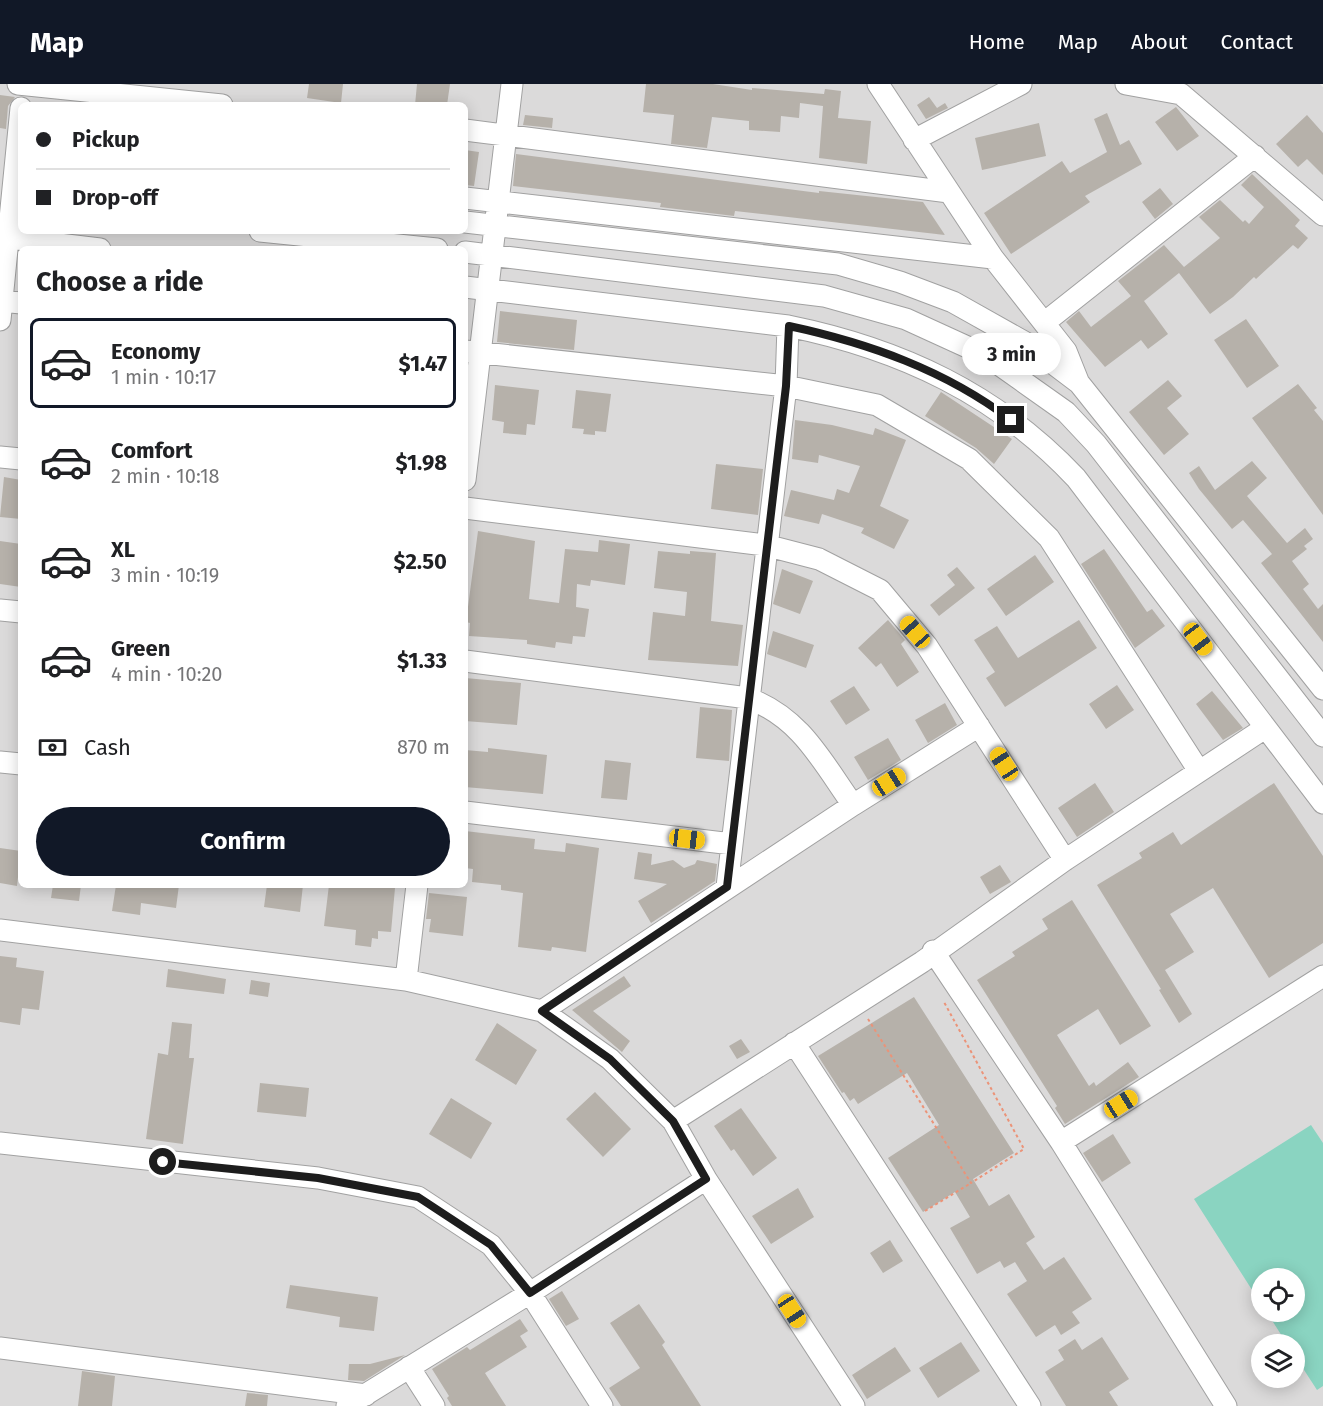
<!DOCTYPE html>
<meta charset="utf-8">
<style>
:root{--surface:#fff;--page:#f2f2f2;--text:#202124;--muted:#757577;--line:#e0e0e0;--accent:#111827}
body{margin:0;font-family:"Fira Sans",sans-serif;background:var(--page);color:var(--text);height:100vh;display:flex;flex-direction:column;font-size:22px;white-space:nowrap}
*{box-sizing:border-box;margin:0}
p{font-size:20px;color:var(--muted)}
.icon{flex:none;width:33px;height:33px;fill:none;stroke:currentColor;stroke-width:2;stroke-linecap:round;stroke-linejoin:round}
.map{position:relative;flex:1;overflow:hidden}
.side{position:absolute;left:18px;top:162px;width:450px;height:642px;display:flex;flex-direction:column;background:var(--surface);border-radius:9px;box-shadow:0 3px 15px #0003}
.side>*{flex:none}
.banner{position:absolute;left:18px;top:18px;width:450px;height:132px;border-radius:9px;box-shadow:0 3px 15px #0003;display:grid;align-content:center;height:132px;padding:0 18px;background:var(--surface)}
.controls{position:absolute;left:1251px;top:1184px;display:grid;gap:12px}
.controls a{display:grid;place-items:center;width:54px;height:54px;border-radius:50%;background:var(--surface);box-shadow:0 3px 15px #0003;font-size:30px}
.end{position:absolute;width:27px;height:27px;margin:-14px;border:8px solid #1d1d1d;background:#fff;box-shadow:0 0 0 3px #fff}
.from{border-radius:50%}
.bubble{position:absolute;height:42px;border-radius:21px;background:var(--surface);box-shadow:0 3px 15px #0003;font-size:20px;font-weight:700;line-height:42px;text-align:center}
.car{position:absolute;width:18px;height:36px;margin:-18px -9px;border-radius:8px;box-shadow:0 0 4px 2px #0007;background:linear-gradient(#f5c518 24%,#345 0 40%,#f5c518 0 76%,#345 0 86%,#f5c518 0)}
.banner b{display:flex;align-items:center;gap:21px;height:57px;font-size:22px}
.banner b+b{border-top:2px solid var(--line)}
.banner i{width:15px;height:15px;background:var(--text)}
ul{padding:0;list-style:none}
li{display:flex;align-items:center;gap:18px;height:90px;margin:0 12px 9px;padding:0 6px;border:3px solid transparent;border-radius:9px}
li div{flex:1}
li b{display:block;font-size:22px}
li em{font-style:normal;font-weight:700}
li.current{border-color:var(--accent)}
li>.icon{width:54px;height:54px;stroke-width:1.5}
h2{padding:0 18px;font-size:27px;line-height:72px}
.pay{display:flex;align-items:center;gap:15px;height:66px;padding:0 18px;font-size:22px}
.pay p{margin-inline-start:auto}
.cta{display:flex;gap:12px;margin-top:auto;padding:12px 18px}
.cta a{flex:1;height:69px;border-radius:36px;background:var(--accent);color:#fff;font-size:24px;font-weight:700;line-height:69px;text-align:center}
header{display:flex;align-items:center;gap:36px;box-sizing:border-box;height:84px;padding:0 30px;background:var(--accent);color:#fff}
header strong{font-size:28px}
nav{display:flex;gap:33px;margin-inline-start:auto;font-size:21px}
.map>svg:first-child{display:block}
</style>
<header>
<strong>Map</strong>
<nav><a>Home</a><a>Map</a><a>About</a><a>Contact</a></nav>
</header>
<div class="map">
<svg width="1323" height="1322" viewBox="0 0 1323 1322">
<rect width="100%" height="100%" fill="#edece4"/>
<path fill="#dbdada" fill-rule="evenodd" d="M 0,0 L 1320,0 L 1323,3 L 1323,1322 L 0,1322 ZM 21,21 L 465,21 L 465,147 L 21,147 ZM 21,165 L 465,165 L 465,801 L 21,801 ZM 1262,1194 L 1294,1194 L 1294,1227 L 1262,1227 ZM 1262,1260 L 1294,1260 L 1294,1293 L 1262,1293 Z"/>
<path fill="#8ad4c1" d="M 1311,1041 L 1323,1059 L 1323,1302 L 1317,1306 L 1295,1272 L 1294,1260 L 1287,1260 L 1266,1227 L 1294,1227 L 1294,1194 L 1262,1194 L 1261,1220 L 1194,1115 Z"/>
<path fill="#b6b1aa" d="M 309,0 L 343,0 L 341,19 L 307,14 Z
M 417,0 L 450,0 L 447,21 L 415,21 Z
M 646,0 L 713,0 L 752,6 L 752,4 L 824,10 L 825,5 L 841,7 L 838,34 L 871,37 L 867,80 L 819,74 L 823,22 L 800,19 L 799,34 L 781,32 L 780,48 L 749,46 L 749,37 L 712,33 L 707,64 L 671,60 L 674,31 L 643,28 Z
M 0,11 L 15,13 L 8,22 L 6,45 L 0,44 Z
M 929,13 L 937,24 L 945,19 L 948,24 L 926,35 L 917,21 Z
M 1176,23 L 1199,52 L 1177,67 L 1155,38 Z
M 1107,29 L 1120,61 L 1129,56 L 1142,80 L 1085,112 L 1090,118 L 1011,170 L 984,129 L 1062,77 L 1070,89 L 1107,68 L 1094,35 Z
M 525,31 L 553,34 L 552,44 L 523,41 Z
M 1307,31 L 1323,49 L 1323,91 L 1307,75 L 1298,83 L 1276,60 Z
M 1039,39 L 1046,72 L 982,86 L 975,54 Z
M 465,66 L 479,68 L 474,102 L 465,101 Z
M 516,70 L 819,109 L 819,107 L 923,118 L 945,151 L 735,127 L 734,132 L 660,123 L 661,119 L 513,102 Z
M 1252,90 L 1300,136 L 1295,142 L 1308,154 L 1298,165 L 1293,161 L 1256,195 L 1254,193 L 1233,213 L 1210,230 L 1179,189 L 1144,217 L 1168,250 L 1148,265 L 1141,256 L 1105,283 L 1066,238 L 1079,227 L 1091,243 L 1131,212 L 1118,197 L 1164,161 L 1184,183 L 1220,154 L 1199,133 L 1220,116 L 1243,138 L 1245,136 L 1249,140 L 1264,123 L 1241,101 Z
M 1160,104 L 1173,120 L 1155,135 L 1142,118 Z
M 500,227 L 577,236 L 574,266 L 497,258 Z
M 1246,235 L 1279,282 L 1247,304 L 1214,256 Z
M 1168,296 L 1182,312 L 1167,324 L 1189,350 L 1164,371 L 1129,328 Z
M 1298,300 L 1317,324 L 1314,326 L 1323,337 L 1323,431 L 1252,334 Z
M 495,301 L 539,306 L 535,341 L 527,340 L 526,351 L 503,349 L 504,338 L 492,336 Z
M 576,306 L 611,310 L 606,348 L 595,347 L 595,351 L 583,350 L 584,345 L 572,344 Z
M 941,308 L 1012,355 L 994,380 L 976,364 L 925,332 Z
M 795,336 L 832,341 L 873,351 L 875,344 L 906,356 L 880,422 L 909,436 L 894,465 L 861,449 L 864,444 L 822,430 L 819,440 L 784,432 L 791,406 L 834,416 L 837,405 L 849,409 L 860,382 L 819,371 L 818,379 L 792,375 Z
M 1252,377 L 1267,394 L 1247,412 L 1287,459 L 1305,444 L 1313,455 L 1304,462 L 1307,465 L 1292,477 L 1309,500 L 1303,505 L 1318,525 L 1323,520 L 1323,558 L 1261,479 L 1272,470 L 1243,436 L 1232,445 L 1199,405 L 1189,389 L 1199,382 L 1215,406 Z
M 716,380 L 763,385 L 758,431 L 711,425 Z
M 4,393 L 21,396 L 21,435 L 0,433 Z
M 478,447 L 535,457 L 529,515 L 559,519 L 565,465 L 598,468 L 599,456 L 630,460 L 625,501 L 591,496 L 590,502 L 577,500 L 576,523 L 589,525 L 585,553 L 573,552 L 572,560 L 556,558 L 555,564 L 527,560 L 527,556 L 469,552 L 470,539 L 466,538 Z
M 0,457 L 21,460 L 21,503 L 0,500 Z
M 1104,465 L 1147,528 L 1152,525 L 1165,542 L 1135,564 L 1081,480 Z
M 658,467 L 690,470 L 690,467 L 716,469 L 711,537 L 743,541 L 738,582 L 648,576 L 653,528 L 685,532 L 687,508 L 654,504 Z
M 1035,471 L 1054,498 L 1006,532 L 987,505 Z
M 957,483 L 975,504 L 939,532 L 930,521 L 955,501 L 947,491 Z
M 782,485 L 813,497 L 800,530 L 773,520 Z
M 888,536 L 905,556 L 901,560 L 919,588 L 897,603 L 881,579 L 876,583 L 858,564 Z
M 1079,536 L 1097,564 L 1005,623 L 986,594 L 995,588 L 974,556 L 997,542 L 1018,574 Z
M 773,547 L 814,561 L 806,584 L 767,570 Z
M 465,594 L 521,599 L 517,641 L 465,637 Z
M 1117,601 L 1134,626 L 1106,645 L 1089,620 Z
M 854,602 L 870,626 L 846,641 L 830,617 Z
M 1212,607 L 1243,644 L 1223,656 L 1196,620 Z
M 945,619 L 957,641 L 928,659 L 915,636 Z
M 700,623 L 732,626 L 729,677 L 696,674 Z
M 888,654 L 901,676 L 868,696 L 854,673 Z
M 488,664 L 547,671 L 543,710 L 465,703 L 465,666 L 488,668 Z
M 605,676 L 631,679 L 627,716 L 601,714 Z
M 1095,699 L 1114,728 L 1077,753 L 1058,724 Z
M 1274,699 L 1323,772 L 1323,859 L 1269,894 L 1213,804 L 1170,830 L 1194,868 L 1165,886 L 1192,930 L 1179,939 L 1159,906 L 1161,905 L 1097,801 L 1142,774 L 1139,769 L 1173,748 L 1181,761 Z
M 465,747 L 535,755 L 534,765 L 565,768 L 566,759 L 599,764 L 586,868 L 552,863 L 551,867 L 518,863 L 523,809 L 501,806 L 501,801 L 472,798 L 473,785 L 465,784 Z
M 0,764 L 21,767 L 17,802 L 0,799 Z
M 638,768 L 652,770 L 651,781 L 673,776 L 684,784 L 695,780 L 697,776 L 717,780 L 715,797 L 651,839 L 638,817 L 667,800 L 634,795 Z
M 1000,781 L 1011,798 L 990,810 L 980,793 Z
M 53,801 L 81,801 L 79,817 L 51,814 Z
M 116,801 L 179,801 L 176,824 L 141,819 L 140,831 L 112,827 Z
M 267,801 L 303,801 L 300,828 L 264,823 Z
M 329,801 L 395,804 L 391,848 L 378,847 L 378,855 L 372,854 L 371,863 L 355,861 L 356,846 L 324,842 Z
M 429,809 L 467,813 L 463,852 L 429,848 L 431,835 L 426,835 Z
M 1072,816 L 1151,942 L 1120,961 L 1098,925 L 1057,951 L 1089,1002 L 1094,998 L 1096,1002 L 1128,978 L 1139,993 L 1065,1040 L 1055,1024 L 1057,1022 L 977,896 L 1015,872 L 1012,868 L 1048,845 L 1042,835 Z
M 0,872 L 17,874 L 16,883 L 44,887 L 39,926 L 22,924 L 20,941 L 0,938 Z
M 168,885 L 226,895 L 224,910 L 166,903 Z
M 624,892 L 631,902 L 593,927 L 630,957 L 622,968 L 572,926 Z
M 251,896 L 270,899 L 268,913 L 249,910 Z
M 914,913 L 1014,1069 L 973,1095 L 989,1122 L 1009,1110 L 1035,1153 L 1026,1159 L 1044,1186 L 1064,1173 L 1092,1215 L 1072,1228 L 1080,1239 L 1061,1251 L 1055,1241 L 1036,1253 L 1007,1210 L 1027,1197 L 1015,1178 L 1004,1184 L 1000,1177 L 977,1190 L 950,1144 L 970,1133 L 955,1108 L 923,1128 L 888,1074 L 939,1041 L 907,989 L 858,1020 L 854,1014 L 850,1017 L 844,1008 L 842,1009 L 818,972 Z
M 172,938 L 192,940 L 189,974 L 194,974 L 183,1060 L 146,1055 L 158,969 L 168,971 Z
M 497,939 L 537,966 L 516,1001 L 475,976 Z
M 741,955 L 750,968 L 737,975 L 729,962 Z
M 260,999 L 309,1004 L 306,1033 L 257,1028 Z
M 595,1008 L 631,1045 L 603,1073 L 566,1035 Z
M 451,1014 L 492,1039 L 471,1075 L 429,1050 Z
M 741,1024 L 777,1074 L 753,1092 L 734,1065 L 731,1067 L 714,1042 Z
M 1113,1050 L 1131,1079 L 1102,1098 L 1083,1069 Z
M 798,1104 L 814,1133 L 771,1160 L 752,1132 Z
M 890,1156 L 903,1177 L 883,1189 L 870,1169 Z
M 290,1201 L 378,1213 L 374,1247 L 339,1243 L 340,1233 L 286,1224 Z
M 562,1207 L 579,1235 L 566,1242 L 549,1215 Z
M 639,1220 L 665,1258 L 662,1261 L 701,1322 L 621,1322 L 609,1304 L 640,1284 L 610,1239 Z
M 520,1235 L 528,1247 L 520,1252 L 527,1263 L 485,1289 L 506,1322 L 452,1322 L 447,1314 L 449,1312 L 432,1285 L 467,1263 L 470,1266 Z
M 1102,1253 L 1129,1295 L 1109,1308 L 1118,1322 L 1066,1322 L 1045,1288 L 1064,1276 L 1058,1266 L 1075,1255 L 1082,1266 Z
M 961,1258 L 980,1287 L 938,1314 L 919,1284 Z
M 895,1263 L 911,1287 L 867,1315 L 852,1291 Z
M 405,1271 L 364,1297 L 348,1296 L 349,1280 L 370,1280 Z
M 82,1287 L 115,1292 L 112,1322 L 78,1322 Z
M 247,1309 L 268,1311 L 267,1322 L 245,1322 Z"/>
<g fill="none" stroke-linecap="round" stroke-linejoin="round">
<defs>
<path id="minor" d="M 18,0 L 222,21
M 878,0 L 993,174 L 1066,267 L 1078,297
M 1126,0 L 1181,10 L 1323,131
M 465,46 L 949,108
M 914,56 L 1021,0
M 465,114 L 993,174
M 465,138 L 838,180 L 900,198 L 953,218 L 1026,259 L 1079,299 L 1323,605
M 260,147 L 437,165
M 0,153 L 100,165
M 465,168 L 824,212 L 906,235 L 987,272 L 1066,328 L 1096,360 L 1323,652
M 465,203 L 788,242 C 901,265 997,310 1076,394 L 1323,719
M 0,217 L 21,219
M 0,236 L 21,24
M 1044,239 L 1255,72
M 465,267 L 786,302 L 877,321 L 969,375 L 1049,454 L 1199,687
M 0,373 L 21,375
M 465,396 L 512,0
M 465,424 L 765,461 L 819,475 L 880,506 L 927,562 L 1065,776
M 0,526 L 21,528
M 465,577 L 748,614 C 801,634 821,676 853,721
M 0,678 L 21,680
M 465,728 L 732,760
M 727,803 L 786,302 L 788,242
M 0,846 L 406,896 L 542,927 L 610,975 L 673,1037 L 706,1095 L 854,1322
M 933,867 L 1061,1058 L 1226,1322
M 406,896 L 417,801
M 542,927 L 853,721 L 979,642
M 794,959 L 1030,1322
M 673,1037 L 922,878 L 1065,776 L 1265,644
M 1061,1058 L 1323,892
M 0,1059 L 318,1094 L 418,1113 L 491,1161 L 530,1209 L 602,1322
M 0,1264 L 366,1311
M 409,1283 L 434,1322
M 347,1322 L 530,1209 L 706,1095"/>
</defs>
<use href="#minor" stroke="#a1a1a1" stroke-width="23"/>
<path stroke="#eb9378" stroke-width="2" stroke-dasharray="3 3" stroke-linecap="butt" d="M 868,935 L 971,1099 L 1024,1065 L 944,918
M 925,1127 L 971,1099"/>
<use href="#minor" stroke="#fff" stroke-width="21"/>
</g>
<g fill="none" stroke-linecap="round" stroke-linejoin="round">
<path stroke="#1d1d1d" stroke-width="8" d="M 163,1078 L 318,1094 L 418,1113 L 491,1161 L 530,1209 L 706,1095 L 673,1037 L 610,975 L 542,927 L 727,803 L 786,302 L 789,242 C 868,259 945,286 1011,336"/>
</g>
</svg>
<div class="controls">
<a><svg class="icon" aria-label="locate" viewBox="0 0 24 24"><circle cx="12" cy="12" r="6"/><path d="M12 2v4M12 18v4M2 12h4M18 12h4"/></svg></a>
<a><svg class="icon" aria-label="layers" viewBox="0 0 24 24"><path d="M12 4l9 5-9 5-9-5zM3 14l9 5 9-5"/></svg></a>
</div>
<i class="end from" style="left:163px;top:1078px"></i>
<i class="end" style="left:1011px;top:336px"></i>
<div class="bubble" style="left:962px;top:249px;width:99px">3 min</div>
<i class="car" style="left:915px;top:548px;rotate:319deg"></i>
<i class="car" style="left:1198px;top:555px;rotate:143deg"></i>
<i class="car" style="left:1004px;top:680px;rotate:327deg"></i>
<i class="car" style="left:889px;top:698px;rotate:58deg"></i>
<i class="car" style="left:687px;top:755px;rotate:97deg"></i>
<i class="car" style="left:1121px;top:1020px;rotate:58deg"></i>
<i class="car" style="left:792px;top:1227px;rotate:147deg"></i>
<div class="banner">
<b><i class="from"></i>Pickup</b>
<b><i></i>Drop-off</b>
</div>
<section class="side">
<h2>Choose a ride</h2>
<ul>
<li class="current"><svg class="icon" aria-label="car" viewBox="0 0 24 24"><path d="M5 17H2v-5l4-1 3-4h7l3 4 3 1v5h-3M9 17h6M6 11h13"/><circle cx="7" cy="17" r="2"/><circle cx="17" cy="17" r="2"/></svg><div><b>Economy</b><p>1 min · 10:17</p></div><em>$1.47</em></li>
<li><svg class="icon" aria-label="car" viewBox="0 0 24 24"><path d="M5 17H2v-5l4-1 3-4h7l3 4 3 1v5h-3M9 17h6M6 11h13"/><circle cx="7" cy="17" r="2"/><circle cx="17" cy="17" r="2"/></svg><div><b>Comfort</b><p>2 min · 10:18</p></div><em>$1.98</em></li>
<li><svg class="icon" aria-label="car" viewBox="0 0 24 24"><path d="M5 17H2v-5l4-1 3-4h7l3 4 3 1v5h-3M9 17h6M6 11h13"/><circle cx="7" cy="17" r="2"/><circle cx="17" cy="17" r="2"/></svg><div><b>XL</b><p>3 min · 10:19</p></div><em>$2.50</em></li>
<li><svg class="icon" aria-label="car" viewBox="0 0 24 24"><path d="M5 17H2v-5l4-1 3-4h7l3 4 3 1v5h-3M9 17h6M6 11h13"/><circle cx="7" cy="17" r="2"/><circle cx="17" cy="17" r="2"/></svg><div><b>Green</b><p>4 min · 10:20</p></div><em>$1.33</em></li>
</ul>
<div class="pay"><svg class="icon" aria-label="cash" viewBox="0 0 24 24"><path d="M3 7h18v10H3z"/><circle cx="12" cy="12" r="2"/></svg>Cash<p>870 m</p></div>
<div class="cta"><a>Confirm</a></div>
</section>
</div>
